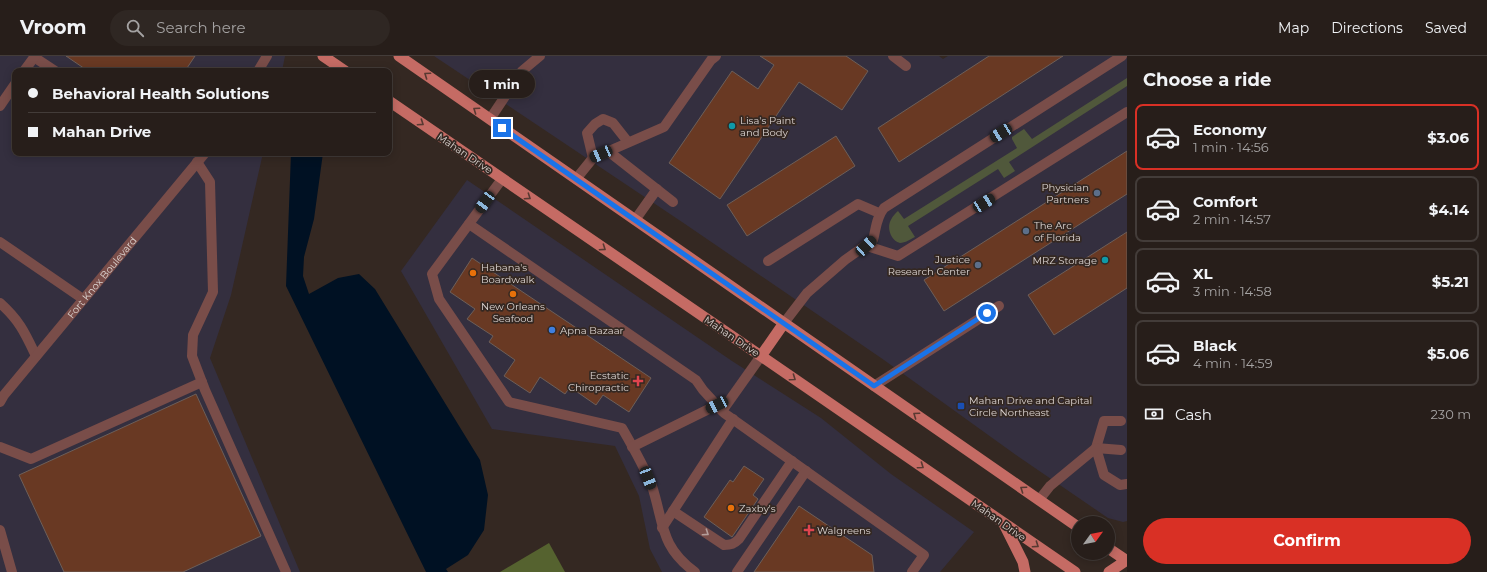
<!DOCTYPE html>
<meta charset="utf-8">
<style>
:root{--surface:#271e1a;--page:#2f2723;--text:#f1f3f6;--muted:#a4a2a2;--line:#433c39;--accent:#d93025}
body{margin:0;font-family:Montserrat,sans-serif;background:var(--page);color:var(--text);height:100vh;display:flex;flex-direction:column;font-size:15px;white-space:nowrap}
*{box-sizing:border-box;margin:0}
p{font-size:13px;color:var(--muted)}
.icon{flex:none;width:22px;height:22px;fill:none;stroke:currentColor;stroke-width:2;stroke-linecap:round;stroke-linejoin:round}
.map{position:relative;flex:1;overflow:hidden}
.side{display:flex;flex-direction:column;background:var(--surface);width:360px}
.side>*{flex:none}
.top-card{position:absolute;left:12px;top:12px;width:380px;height:88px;border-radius:8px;box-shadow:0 2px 10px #0003,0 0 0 1px var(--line);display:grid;align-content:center;height:88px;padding:0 16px;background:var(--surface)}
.needle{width:26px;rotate:57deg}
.tools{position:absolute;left:1071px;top:460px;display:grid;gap:8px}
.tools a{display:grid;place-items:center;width:44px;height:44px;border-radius:50%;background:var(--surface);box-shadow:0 2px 10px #0003,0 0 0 1px var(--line);font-size:20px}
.end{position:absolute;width:18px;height:18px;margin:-9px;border:5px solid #1a73e8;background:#fff;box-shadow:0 0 0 2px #fff}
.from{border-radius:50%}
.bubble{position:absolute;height:28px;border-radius:14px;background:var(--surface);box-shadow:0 2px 10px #0003,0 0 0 1px var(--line);font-size:13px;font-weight:700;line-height:28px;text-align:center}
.car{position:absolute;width:12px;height:24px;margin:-12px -6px;border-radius:5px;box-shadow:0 0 3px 1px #0007;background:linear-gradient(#222 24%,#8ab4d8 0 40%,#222 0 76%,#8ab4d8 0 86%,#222 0)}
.top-card b{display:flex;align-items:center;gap:14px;height:38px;font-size:15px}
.top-card b+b{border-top:1px solid var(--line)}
.top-card i{width:10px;height:10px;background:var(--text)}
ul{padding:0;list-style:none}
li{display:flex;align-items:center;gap:12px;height:66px;margin:0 8px 6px;padding:0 8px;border:2px solid var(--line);border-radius:8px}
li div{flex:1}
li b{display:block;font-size:15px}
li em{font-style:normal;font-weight:700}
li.active{border-color:var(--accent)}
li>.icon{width:36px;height:36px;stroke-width:1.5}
h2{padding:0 16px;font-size:18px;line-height:48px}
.pay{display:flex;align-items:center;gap:10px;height:44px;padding:0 16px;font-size:15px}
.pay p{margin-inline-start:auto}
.cta{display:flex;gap:8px;margin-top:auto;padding:8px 16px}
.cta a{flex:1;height:46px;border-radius:24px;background:var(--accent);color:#fff;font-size:16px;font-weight:700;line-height:46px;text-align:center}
header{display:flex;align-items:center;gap:24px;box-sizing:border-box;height:56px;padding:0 20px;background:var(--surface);border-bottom:1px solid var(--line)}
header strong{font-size:19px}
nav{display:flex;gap:22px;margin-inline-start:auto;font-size:14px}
.search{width:280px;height:36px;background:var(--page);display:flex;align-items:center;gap:10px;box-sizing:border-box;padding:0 14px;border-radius:22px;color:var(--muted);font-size:15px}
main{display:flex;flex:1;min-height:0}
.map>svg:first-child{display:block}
</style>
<header>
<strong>Vroom</strong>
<div class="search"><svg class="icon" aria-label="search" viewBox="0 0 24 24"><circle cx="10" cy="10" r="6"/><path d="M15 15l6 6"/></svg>Search here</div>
<nav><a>Map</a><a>Directions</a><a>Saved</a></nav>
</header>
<main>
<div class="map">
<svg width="1127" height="516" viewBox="0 0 1127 516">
<rect width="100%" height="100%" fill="#342822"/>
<path fill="#342f3f" d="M 0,0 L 285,0 L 282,15 L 15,15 L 15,97 L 263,97 L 231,239 L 210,302 L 300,516 L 0,516 Z
M 434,0 L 939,0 L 943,3 L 948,0 L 1127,0 L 1127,465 L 1123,466 L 1108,462 L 1016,399 L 884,304 L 685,168 Z
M 467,124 L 732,305 L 821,362 L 891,418 L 974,476 L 940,516 L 662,516 L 650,493 L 639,440 L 615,390 L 492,373 L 401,215 Z"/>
<path fill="#50583b" d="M 1127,22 L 1127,30 L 1009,106 L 1015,115 L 1004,122 L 998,113 L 908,170 L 915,181 C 911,183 905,187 900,187 C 896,186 894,184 892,181 C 886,171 890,162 898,155 L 904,163 L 1017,92 L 1012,83 L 1012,81 L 1024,73 L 1032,83 Z"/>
<path fill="#55622f" d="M 549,487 L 565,516 L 500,516 Z"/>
<path fill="#001123" d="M 291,97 L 323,97 L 314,163 L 304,201 L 303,220 L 309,238 L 338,222 L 359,218 L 375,233 L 480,404 L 488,439 L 484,474 L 468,499 L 446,513 L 448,516 L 426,516 L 286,230 Z"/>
<path fill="#693923" stroke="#6d5f59" d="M 66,0 L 195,0 L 185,15 L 88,15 Z
M 760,0 L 846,0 L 868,15 L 842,54 L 799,26 L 720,143 L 669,107 L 732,15 L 758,33 L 774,9 Z
M 989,0 L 1063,0 L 899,106 L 878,72 Z
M 836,80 L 855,110 L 747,180 L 727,149 Z
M 1127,95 L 1127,138 L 944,255 L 924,224 Z
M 1127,176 L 1127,232 L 1054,279 L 1028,239 Z
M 472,202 L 651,322 L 629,356 L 603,339 L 596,349 L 570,331 L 565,338 L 540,321 L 530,337 L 504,320 L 515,304 L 489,286 L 493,280 L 467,263 L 475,253 L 450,236 Z
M 196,338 L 261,480 L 183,516 L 64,516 L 19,419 Z
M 744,410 L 764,423 L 753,439 L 758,443 L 732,481 L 704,461 L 730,424 L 733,426 Z
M 799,450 L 872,499 L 874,516 L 754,516 Z"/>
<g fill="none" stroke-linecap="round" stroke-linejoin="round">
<g stroke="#794d49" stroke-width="10">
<path d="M 893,0 L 906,10"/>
<path d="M 34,1 L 55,15"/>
<path d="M 24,15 L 35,0"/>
<path d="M 258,15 L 267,0"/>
<path d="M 0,50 L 15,28"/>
<path d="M 490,63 L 522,15 L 540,0"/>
<path d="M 608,95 L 673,146"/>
<path d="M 593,102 L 587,77 L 595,68 L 603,63 L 613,67 L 628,86"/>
<path d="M 197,106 L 210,126 L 213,236 L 193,279 L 192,300 L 205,334 L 286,516"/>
<path d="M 502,123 L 432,218 L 439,243 L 509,346 L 622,372 C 633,391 644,410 652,430 C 664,467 660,491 695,516"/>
<path d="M 576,123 L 593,102 L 664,71 L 711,4 L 716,0"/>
<path d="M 635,164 L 657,133"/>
<path d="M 469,168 L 696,324 L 703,334 L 724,357 L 924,499 L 912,516"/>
<path d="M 0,186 L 83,243"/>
<path d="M 867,190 L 898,200 L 1127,56"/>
<path d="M 768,205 L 858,148 L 879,157"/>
<path d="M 0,247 C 20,265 25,277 36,300"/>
<path d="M 784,267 L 807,237 L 845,204 L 873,184 C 876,173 876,162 884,152 L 1122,0"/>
<path d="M 874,330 L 999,250"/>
<path id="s1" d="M 0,346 L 4,339 L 205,97"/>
<path d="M 722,355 L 761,300"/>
<path d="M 0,391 L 31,403 L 202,326"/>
<path d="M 632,391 L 717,349"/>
<path d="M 1121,394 L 1096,392 L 1104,365 L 1121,365"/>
<path d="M 1039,444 L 1050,430 L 1096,392 L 1104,419 L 1120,429 L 1127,428"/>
<path d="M 673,455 L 724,489 C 731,489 734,488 739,483 L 792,405"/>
<path d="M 662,472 L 733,363"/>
<path d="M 0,474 L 12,516"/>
<path d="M 737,516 L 806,415"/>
</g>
<path stroke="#c56b64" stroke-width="11" d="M 323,0 L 345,15
M 399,0 L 1078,471
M 389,45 L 761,300 L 1075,516
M 761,300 L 784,267
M 1004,468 L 1023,506 L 1025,516
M 1108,492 L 1127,505
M 1109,516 L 1127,504"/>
</g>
<defs><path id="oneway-chevron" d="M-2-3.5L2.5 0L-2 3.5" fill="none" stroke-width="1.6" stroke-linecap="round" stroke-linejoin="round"/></defs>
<g stroke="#583932">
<use href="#oneway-chevron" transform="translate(427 19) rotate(-145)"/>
<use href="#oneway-chevron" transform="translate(476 54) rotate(-145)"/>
<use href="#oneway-chevron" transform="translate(421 67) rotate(34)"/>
<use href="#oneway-chevron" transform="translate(528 141) rotate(34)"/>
<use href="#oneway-chevron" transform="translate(603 192) rotate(34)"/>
<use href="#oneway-chevron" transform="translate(793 322) rotate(35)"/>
<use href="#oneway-chevron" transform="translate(916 359) rotate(-145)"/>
<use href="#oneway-chevron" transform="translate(921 410) rotate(35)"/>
<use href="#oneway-chevron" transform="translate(1023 433) rotate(-145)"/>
<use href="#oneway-chevron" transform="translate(1036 489) rotate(34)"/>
</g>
<use stroke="#b49e9b" href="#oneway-chevron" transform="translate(706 477) rotate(34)"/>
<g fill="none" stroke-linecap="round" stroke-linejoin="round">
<path stroke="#1a73e8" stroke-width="5" d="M 502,72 L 874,330 L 987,257"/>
</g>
<g fill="#0f9aa8" stroke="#342822" stroke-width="1.5">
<circle cx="732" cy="70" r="4"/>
<circle cx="1105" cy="204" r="4"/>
</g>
<g fill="#5c6f8a" stroke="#342822" stroke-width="1.5">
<circle cx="1097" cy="137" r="4"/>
<circle cx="1026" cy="175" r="4"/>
<circle cx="978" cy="209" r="4"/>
</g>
<g fill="#e8710a" stroke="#342822" stroke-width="1.5">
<circle cx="473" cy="217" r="4"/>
<circle cx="513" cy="238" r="4"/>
<circle cx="731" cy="452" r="4"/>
</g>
<circle fill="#3f7fe0" stroke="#342822" stroke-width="1.5" cx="552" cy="274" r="4"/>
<g fill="#e0444e" stroke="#342822" stroke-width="1.5">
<path d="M636 319h4v4h4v4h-4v4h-4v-4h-4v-4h4z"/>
<path d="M807 468h4v4h4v4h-4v4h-4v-4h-4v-4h4z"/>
</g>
<rect fill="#1a4fb4" stroke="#342822" stroke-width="1.5" x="957" y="346" width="8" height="8" rx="2"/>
<g text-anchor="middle" stroke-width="3.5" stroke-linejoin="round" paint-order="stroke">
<g font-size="10" fill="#dcd4d1" stroke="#342822" text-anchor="start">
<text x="740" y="68">Lisa's Paint<tspan x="740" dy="12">and Body</tspan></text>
<text x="1089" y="135" text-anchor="end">Physician<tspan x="1089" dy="12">Partners</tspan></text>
<text x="1034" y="173">The Arc<tspan x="1034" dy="12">of Florida</tspan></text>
<text x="970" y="207" text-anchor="end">Justice<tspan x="970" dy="12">Research Center</tspan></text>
<text x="1097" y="208" text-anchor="end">MRZ Storage</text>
<text x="481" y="215">Habana's<tspan x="481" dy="12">Boardwalk</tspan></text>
<text x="513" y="254" text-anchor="middle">New Orleans<tspan x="513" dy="12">Seafood</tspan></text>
<text x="560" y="278">Apna Bazaar</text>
<text x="629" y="323" text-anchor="end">Ecstatic<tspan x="629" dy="12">Chiropractic</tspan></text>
<text x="969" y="348">Mahan Drive and Capital<tspan x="969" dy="12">Circle Northeast</tspan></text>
<text x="739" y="456">Zaxby's</text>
<text x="817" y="478">Walgreens</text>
</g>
<g font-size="10" fill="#dcd4d1" stroke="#342822">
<text transform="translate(465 97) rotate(34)" y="4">Mahan Drive</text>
<text dy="4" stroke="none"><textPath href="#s1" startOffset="161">Fort Knox Boulevard</textPath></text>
<text transform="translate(732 280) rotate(34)" y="4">Mahan Drive</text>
<text transform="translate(999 464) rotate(35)" y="4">Mahan Drive</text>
</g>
</g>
</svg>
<div class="tools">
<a><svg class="needle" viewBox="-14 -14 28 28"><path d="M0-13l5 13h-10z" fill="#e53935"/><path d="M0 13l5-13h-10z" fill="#a4a2a2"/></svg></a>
</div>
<i class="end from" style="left:987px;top:257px"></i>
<i class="end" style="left:502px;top:72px"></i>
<div class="bubble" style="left:469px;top:14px;width:66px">1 min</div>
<i class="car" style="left:1001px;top:77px;rotate:238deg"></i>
<i class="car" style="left:601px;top:98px;rotate:247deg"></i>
<i class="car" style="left:485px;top:146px;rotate:216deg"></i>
<i class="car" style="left:984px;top:147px;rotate:58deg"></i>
<i class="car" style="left:866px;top:190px;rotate:47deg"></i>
<i class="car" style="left:717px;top:349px;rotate:243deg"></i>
<i class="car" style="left:648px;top:422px;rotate:159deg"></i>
<div class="top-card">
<b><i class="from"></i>Behavioral Health Solutions</b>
<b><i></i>Mahan Drive</b>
</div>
</div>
<section class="side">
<h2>Choose a ride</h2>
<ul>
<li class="active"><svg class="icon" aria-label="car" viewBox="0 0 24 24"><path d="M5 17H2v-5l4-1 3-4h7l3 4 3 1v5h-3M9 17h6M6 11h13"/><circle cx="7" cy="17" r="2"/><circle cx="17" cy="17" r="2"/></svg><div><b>Economy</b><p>1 min · 14:56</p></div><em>$3.06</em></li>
<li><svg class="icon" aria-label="car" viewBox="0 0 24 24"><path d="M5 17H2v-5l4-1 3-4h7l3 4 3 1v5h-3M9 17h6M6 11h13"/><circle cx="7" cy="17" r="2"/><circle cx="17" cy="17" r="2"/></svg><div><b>Comfort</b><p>2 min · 14:57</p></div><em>$4.14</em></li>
<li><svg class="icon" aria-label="car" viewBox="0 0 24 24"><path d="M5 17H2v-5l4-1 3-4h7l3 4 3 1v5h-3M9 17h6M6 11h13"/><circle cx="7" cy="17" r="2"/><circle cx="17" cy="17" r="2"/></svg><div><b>XL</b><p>3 min · 14:58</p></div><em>$5.21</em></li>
<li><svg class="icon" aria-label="car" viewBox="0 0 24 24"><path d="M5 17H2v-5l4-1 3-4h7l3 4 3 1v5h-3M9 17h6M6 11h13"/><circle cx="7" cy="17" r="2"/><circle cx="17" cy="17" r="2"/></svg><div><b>Black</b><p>4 min · 14:59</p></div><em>$5.06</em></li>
</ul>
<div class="pay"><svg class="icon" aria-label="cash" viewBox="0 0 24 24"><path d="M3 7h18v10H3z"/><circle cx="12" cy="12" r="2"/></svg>Cash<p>230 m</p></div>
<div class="cta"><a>Confirm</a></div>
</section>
</main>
